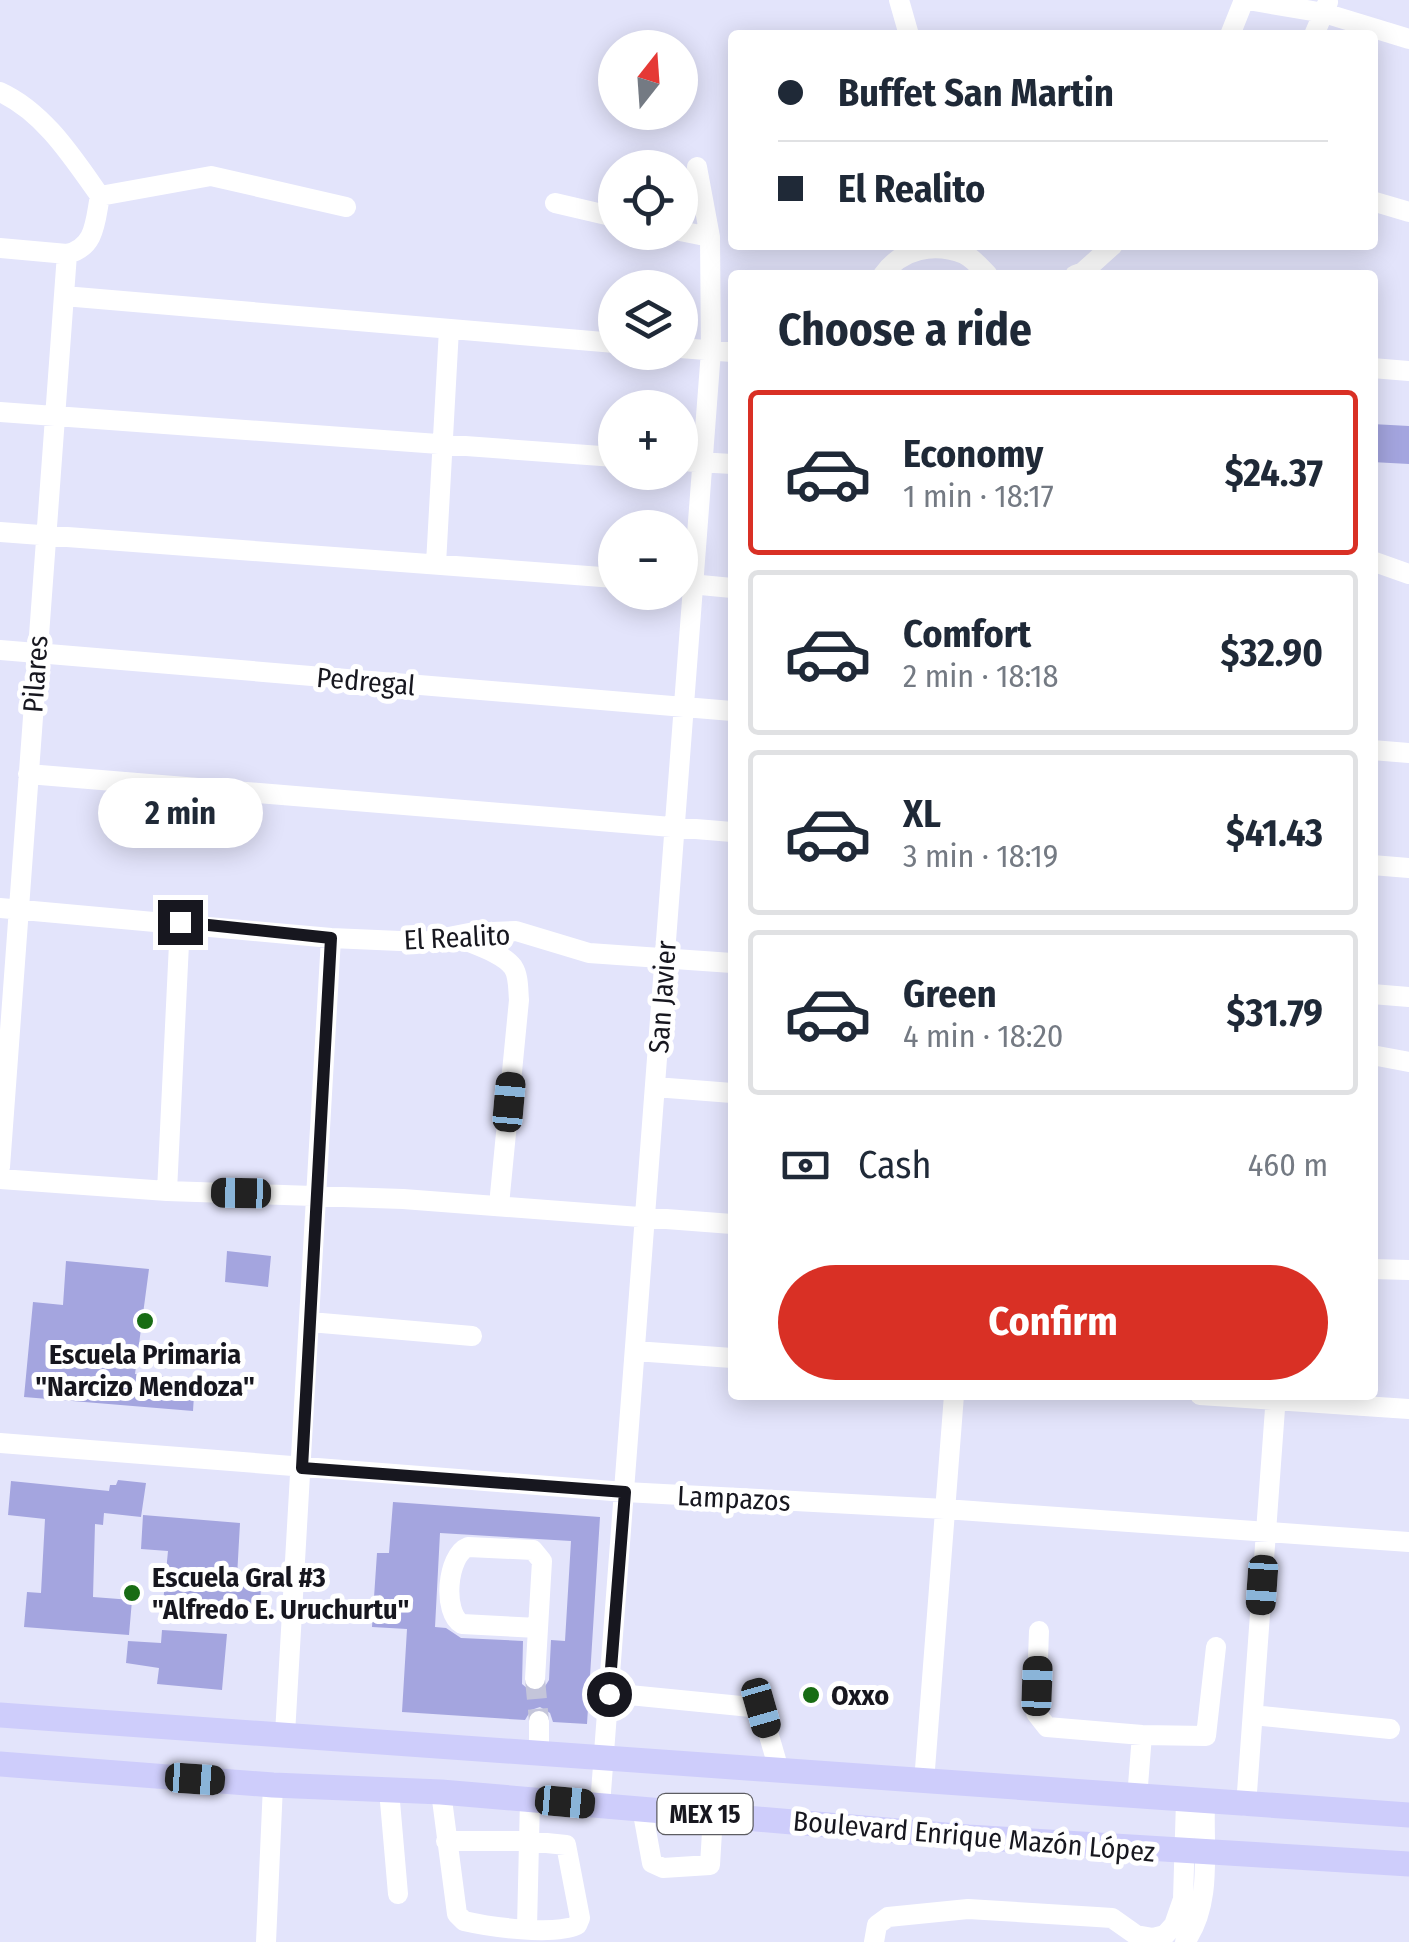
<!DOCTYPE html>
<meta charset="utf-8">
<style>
:root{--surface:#fff;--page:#f6f6f7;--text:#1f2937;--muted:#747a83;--line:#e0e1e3;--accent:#d93025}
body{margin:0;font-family:"Fira Sans Condensed",sans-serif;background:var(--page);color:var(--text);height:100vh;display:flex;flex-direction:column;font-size:38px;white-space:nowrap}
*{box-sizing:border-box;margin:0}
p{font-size:32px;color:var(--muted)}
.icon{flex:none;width:55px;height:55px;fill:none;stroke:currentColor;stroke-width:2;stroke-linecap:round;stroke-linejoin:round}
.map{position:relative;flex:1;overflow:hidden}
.drawer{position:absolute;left:728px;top:270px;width:650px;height:1130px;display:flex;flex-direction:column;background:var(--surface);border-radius:10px;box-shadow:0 5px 25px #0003}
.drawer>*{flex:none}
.guide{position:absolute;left:728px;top:30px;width:650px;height:220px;border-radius:10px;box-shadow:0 5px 25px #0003;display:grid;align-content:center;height:220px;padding:0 50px;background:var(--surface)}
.needle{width:65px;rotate:17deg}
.buttons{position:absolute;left:598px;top:30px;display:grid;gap:20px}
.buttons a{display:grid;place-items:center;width:100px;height:100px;border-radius:50%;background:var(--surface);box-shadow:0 5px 25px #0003;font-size:50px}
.end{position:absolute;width:45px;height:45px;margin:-22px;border:12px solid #17171f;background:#fff;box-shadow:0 0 0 5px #fff}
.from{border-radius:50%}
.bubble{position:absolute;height:70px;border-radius:35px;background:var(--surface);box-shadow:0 5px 25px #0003;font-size:32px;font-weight:700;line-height:70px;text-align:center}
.car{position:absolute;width:30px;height:60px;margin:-30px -15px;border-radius:12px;box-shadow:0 0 8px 2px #0007;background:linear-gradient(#222 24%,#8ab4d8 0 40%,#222 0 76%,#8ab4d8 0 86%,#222 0)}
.guide b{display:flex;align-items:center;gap:35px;height:95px;font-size:38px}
.guide b+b{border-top:2px solid var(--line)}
.guide i{width:25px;height:25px;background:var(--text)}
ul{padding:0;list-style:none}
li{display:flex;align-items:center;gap:30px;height:165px;margin:0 20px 15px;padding:0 30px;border:5px solid var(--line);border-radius:10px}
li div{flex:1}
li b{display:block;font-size:38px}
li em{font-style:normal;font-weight:700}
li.on{border-color:var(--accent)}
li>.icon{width:90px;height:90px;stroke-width:1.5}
h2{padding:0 50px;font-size:45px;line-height:120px}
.pay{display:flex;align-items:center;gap:25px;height:110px;padding:0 50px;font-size:38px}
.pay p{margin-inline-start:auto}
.cta{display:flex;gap:20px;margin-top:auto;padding:20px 50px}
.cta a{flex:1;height:115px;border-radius:60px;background:var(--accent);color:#fff;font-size:40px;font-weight:700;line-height:115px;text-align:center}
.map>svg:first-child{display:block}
</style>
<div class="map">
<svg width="1409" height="1942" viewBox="0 0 1409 1942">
<rect width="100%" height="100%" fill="#e3e4fb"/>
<path fill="#a4a5df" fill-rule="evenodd" d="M 1372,424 L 1409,426 L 1409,464 L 1372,462 Z
M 227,1251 L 271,1256 L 268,1287 L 225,1282 Z
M 66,1261 L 149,1269 L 135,1374 L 195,1379 L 193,1411 L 24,1397 L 33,1302 L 63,1305 Z
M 118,1480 L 146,1483 L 141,1517 L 104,1513 L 103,1525 L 95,1524 L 93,1597 L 132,1600 L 129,1635 L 24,1627 L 27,1592 L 41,1593 L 45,1519 L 8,1515 L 11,1481 L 109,1491 L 110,1485 L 116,1485 Z
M 393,1502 L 600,1517 L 587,1724 L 553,1722 L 550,1713 L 540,1707 L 531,1710 L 525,1720 L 402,1712 L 407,1629 L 372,1627 L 377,1553 L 389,1553 ZM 440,1533 L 571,1541 L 565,1641 L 551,1640 L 549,1680 L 542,1691 L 533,1693 L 522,1684 L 523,1641 L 461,1638 L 446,1628 L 435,1627 Z
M 143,1515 L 240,1523 L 237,1577 L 262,1579 L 259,1611 L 163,1603 L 168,1551 L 141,1549 Z
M 162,1630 L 227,1634 L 222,1690 L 157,1684 L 159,1668 L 126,1663 L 128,1641 L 161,1643 Z"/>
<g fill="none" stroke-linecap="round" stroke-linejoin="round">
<path stroke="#c4c5da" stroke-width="20" stroke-dasharray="20 10" stroke-linecap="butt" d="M 535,1679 L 539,1721"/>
<path stroke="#fff" stroke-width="20" d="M 899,0 L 909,35
M 1248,0 L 1324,13 L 1409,39
M 1230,35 L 1244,0
M 1314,35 L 1328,2
M 0,92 C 44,112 73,158 100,196
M 100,196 L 211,176 L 346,207
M 1372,201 L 1409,212
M 555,203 L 615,217
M 680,231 L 710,237
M 0,248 L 67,254
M 883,275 C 901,249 934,242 964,254 C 973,258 981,268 988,275
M 1075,275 L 1083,272 L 1113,245
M 64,296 L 615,343
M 680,348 L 732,352
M 1372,368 L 1409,371
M 0,412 L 615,457
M 680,461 L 732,464
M 0,532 L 615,578
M 1372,561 L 1409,574
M 436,564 L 449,329
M 680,583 L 732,588
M 0,650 L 732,711
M 1372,750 L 1409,753
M 28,774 L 732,832
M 1372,865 L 1409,868
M 0,908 L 331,938 L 423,942 L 469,933 L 516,931 L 589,953 L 732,963
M 455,936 C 471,944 502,952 513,967 C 519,976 518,990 519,1000 L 499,1205
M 1372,994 L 1409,997
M 1372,1055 L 1409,1062
M 655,1087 L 732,1093
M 0,1167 L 67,254 C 96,247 95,221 100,196
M 0,1179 L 167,1191 L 403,1199 L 732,1224
M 167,1191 L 180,923
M 1372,1269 L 1409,1270
M 310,1322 L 472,1336
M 635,1351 L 732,1358
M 1200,1395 L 1409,1409
M 0,1443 L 625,1492 L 945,1509 L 1409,1542
M 1039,1631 L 1036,1713 L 1047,1727 L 1142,1735 L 1206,1736 L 1216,1647
M 535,1679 L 542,1561 L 533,1550 L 468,1547 C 447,1555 442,1613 462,1624 L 538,1628
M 609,1693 L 761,1708 L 779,1770
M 1253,1715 L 1390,1729
M 539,1721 L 539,1752
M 285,1734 L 331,938
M 924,1782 L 954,1395
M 389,1790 L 398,1894
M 441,1792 L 457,1914 L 464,1921 C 490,1927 553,1936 577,1925 L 580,1918 L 566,1845 L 527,1841 L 446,1841
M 1137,1798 L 1142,1735
M 600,1805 L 711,351 L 710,237 L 697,167
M 1246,1806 L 1276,1395
M 642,1808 L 652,1863 L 663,1868 L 710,1865 L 713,1815
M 527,1928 L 530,1799
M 266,1942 L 273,1785
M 874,1942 L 877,1925 L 888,1917 L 968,1909 L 1097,1917 L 1112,1918 L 1136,1935 L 1153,1938 L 1165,1935 L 1174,1925 L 1183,1899 L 1186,1801
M 1185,1942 C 1213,1903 1203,1849 1205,1803"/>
<path stroke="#cecdfb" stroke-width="25" d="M 0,1715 L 1409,1815
M 0,1764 L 273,1785 L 441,1792 L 968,1837 L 1409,1864"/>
</g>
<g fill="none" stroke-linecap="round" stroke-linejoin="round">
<path stroke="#17171f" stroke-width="12" d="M 180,922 L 331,938 L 302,1468 L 625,1492 L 609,1694"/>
</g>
<g fill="#186c14" stroke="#fff" stroke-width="4">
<circle cx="145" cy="1321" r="10"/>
<circle cx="132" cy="1593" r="10"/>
<circle cx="811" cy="1695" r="10"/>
</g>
<g text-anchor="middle" stroke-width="10" stroke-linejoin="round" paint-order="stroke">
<rect fill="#fff" stroke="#5d5d62" stroke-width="2.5" x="657.5" y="1794" width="95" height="40" rx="8"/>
<g font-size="25" font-weight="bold" fill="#17171f">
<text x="705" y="1823">MEX 15</text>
</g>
<g font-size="28" fill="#17171f" stroke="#fff">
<text transform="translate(35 674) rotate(-86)" y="10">Pilares</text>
<text transform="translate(366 681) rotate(5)" y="10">Pedregal</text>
<text transform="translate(457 937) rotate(-3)" y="10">El Realito</text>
<text transform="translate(662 997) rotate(-86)" y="10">San Javier</text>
<text transform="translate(734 1498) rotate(3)" y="10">Lampazos</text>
<text transform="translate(974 1836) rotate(5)" y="10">Boulevard Enrique Mazón López</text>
</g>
<g font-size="28" font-weight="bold" fill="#17171f" stroke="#fff" text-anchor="start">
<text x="145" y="1364" text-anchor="middle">Escuela Primaria<tspan x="145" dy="32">"Narcizo Mendoza"</tspan></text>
<text x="152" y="1587">Escuela Gral #3<tspan x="152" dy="32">"Alfredo E. Uruchurtu"</tspan></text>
<text x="831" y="1705">Oxxo</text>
</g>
</g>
</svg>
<div class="buttons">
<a><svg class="needle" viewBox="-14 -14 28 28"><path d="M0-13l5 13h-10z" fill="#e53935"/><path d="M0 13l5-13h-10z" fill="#747a83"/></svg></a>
<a><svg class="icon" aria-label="locate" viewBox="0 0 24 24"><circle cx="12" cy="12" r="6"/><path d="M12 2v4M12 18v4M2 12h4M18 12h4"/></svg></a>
<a><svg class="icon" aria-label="layers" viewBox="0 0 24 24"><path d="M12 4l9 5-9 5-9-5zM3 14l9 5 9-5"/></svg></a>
<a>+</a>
<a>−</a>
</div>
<i class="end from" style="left:609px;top:1694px"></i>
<i class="end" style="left:180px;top:922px"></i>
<div class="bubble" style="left:98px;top:778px;width:165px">2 min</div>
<i class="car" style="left:509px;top:1102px;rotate:5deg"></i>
<i class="car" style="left:241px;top:1193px;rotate:271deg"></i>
<i class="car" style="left:1262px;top:1585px;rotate:184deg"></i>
<i class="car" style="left:1037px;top:1686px;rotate:2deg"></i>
<i class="car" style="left:761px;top:1708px;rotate:164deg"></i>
<i class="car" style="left:195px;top:1779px;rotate:94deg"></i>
<i class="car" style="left:565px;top:1802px;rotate:95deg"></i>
<div class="guide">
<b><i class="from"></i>Buffet San Martin</b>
<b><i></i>El Realito</b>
</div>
<section class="drawer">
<h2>Choose a ride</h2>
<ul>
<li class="on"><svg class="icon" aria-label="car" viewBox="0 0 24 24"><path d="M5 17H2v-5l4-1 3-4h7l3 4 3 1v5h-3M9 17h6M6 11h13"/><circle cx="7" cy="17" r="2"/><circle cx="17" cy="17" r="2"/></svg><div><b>Economy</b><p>1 min · 18:17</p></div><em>$24.37</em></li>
<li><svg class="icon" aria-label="car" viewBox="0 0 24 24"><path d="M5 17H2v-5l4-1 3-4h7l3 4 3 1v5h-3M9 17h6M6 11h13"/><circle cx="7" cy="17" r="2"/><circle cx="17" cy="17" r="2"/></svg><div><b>Comfort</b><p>2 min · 18:18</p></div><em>$32.90</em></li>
<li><svg class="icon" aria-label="car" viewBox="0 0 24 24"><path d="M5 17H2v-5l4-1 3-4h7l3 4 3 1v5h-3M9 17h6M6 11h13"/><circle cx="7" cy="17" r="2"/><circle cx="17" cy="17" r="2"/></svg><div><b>XL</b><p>3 min · 18:19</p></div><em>$41.43</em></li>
<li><svg class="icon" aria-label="car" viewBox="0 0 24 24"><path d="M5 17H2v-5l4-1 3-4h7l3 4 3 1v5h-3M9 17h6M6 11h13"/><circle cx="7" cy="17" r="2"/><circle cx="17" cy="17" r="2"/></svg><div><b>Green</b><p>4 min · 18:20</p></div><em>$31.79</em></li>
</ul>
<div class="pay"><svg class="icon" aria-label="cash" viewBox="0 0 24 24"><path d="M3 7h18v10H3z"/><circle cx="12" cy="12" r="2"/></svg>Cash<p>460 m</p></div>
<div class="cta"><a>Confirm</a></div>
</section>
</div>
